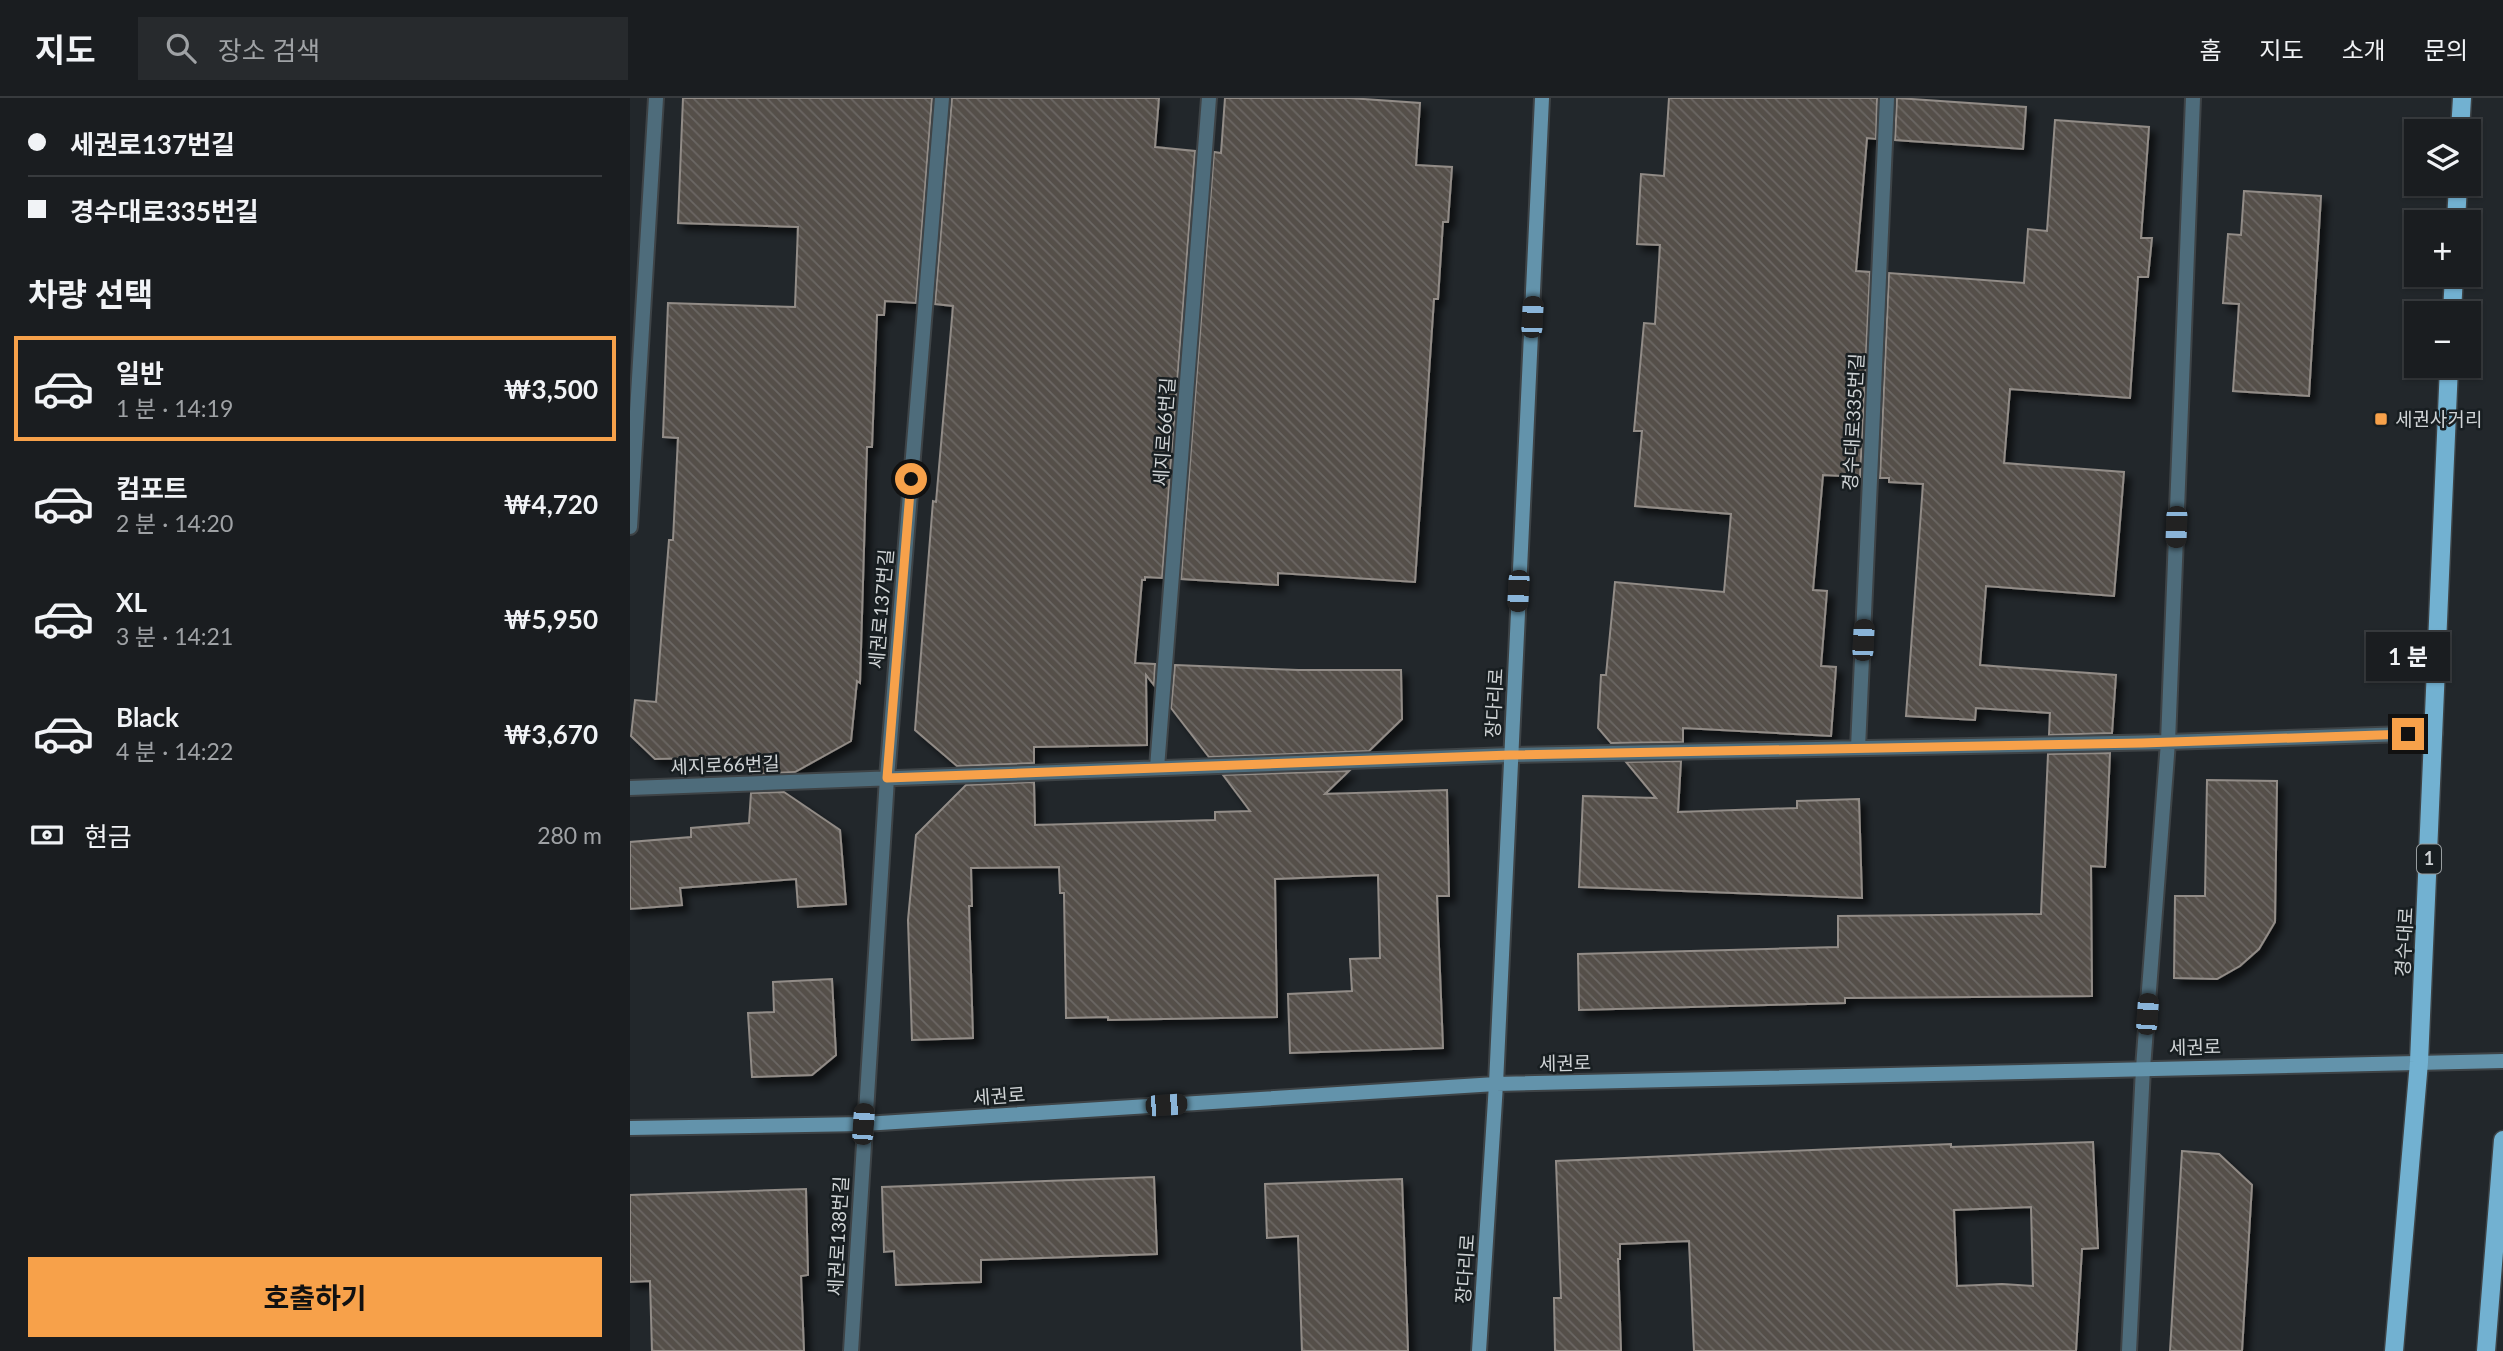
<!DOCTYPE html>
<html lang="ko">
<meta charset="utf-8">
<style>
:root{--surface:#1a1d20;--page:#272a2d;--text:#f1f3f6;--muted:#9fa2a5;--line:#383b3e;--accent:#f7a14a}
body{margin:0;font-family:Lato,"Noto Sans KR",sans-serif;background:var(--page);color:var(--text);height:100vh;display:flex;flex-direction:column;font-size:26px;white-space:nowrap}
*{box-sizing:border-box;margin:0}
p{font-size:23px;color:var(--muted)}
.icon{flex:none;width:38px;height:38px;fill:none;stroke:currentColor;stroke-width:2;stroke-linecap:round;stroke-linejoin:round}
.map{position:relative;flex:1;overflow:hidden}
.sheet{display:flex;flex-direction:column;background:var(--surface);width:630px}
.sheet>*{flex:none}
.hud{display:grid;align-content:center;height:154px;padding:0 28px;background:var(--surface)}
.controls{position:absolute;left:1774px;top:21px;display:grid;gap:14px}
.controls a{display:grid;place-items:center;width:77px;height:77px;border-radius:0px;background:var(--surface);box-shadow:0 2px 5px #0004,0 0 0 2px var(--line);font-size:35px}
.end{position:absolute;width:32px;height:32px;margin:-16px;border:9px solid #f7a14a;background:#111;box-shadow:0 0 0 4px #111}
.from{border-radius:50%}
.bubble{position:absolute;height:49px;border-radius:0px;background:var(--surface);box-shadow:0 2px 5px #0004,0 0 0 2px var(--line);font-size:23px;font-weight:700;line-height:49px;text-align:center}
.car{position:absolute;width:21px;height:42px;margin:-21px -10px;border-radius:9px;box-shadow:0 0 5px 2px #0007;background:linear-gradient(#222 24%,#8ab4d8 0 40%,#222 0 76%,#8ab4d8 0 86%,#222 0)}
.hud b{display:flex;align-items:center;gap:24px;height:66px;font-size:26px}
.hud b+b{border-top:2px solid var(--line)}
.hud i{width:18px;height:18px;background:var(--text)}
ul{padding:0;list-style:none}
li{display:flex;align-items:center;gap:21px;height:105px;margin:0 14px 10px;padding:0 14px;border:4px solid transparent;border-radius:0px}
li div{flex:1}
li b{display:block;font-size:26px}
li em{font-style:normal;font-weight:700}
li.on{border-color:var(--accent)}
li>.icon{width:63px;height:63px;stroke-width:1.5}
h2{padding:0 28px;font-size:32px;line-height:84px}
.pay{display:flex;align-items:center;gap:18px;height:77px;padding:0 28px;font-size:26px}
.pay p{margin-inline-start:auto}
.button{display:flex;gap:14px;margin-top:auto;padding:14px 28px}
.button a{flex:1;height:80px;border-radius:0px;background:var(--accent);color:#111;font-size:28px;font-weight:700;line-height:80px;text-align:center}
header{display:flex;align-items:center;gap:42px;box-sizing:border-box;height:98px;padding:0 35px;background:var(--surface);border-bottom:2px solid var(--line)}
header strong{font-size:33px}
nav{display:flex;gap:38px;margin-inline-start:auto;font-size:24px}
.search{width:490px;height:63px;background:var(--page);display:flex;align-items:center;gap:18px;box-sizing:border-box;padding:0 24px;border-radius:0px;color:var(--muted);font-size:26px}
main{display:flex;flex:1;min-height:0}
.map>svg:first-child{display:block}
</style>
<header>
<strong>지도</strong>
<div class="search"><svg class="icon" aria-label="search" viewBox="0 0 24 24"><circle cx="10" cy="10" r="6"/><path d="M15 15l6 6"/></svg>장소 검색</div>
<nav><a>홈</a><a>지도</a><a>소개</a><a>문의</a></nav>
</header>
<main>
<section class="sheet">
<div class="hud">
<b><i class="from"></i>세권로137번길</b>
<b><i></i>경수대로335번길</b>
</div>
<h2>차량 선택</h2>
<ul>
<li class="on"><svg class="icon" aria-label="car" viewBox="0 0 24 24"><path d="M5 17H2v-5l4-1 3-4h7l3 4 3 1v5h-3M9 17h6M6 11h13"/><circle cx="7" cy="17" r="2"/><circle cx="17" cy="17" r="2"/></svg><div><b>일반</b><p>1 분 · 14:19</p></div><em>₩3,500</em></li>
<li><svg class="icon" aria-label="car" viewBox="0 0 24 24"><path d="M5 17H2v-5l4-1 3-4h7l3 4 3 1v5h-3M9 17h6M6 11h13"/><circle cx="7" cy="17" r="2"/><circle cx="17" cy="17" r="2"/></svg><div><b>컴포트</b><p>2 분 · 14:20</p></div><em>₩4,720</em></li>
<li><svg class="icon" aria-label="car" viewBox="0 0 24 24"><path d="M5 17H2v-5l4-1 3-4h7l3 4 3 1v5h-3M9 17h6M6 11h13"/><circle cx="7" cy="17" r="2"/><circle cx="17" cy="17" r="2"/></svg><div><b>XL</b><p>3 분 · 14:21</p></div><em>₩5,950</em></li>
<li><svg class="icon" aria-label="car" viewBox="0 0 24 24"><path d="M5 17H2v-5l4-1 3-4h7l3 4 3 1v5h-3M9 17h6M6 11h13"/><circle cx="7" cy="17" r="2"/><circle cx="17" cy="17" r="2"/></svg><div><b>Black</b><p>4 분 · 14:22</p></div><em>₩3,670</em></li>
</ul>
<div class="pay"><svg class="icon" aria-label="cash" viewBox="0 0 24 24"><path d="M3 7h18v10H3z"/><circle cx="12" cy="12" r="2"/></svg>현금<p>280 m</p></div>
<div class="button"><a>호출하기</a></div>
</section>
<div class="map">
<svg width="1873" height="1253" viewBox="0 0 1873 1253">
<defs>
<pattern id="building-back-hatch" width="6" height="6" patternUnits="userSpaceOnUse" patternTransform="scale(1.75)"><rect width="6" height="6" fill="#544f4a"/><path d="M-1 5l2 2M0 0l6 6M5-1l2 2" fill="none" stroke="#6c6763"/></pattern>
<filter id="shadow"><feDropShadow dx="6" dy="6" stdDeviation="3.5" flood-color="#0009"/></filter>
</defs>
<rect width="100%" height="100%" fill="#22272b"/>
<path fill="url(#building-back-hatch)" stroke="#928c87" stroke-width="2" fill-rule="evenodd" filter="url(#shadow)" d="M 53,0 L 302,0 L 286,205 L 255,203 L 254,217 L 247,217 L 242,349 L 237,349 L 230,585 L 227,583 L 221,643 L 165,674 L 123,676 L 124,659 L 25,661 L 1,638 L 5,602 L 26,604 L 39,442 L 43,442 L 48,340 L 33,339 L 38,205 L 165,209 L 168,129 L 48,125 Z
M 322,0 L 529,0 L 525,49 L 565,53 L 532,480 L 515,479 L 515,482 L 512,482 L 505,565 L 525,566 L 524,587 L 516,577 L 517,647 L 404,649 L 404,665 L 327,668 L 285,632 L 303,403 L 306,404 L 323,208 L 305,206 Z
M 595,0 L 719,0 L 790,5 L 786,67 L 822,69 L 818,124 L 813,124 L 808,201 L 804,201 L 785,484 L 648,475 L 648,487 L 551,481 L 584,54 L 591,55 Z
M 1039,0 L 1247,0 L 1246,41 L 1237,40 L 1226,173 L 1240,174 L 1230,379 L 1193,377 L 1183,492 L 1197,493 L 1191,568 L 1206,569 L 1201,638 L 1053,630 L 1053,644 L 981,645 L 968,630 L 971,577 L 976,577 L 985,484 L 1094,494 L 1101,416 L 1005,408 L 1012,333 L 1004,333 L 1014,225 L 1025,226 L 1030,147 L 1007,146 L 1011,76 L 1034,78 Z
M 1267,0 L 1396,9 L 1393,51 L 1265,42 Z
M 1425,22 L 1519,29 L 1511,140 L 1522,140 L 1518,179 L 1508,179 L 1500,300 L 1380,291 L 1374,365 L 1494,374 L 1484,498 L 1356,488 L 1350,567 L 1486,577 L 1482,635 L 1419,637 L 1420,615 L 1346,610 L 1345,622 L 1276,618 L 1293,386 L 1259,384 L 1259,380 L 1250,380 L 1259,175 L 1394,185 L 1398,131 L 1417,133 Z
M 1614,93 L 1691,98 L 1679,298 L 1603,293 L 1609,206 L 1593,205 L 1598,136 L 1611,137 Z
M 545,567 L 668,572 L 771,572 L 772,621 L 739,653 L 579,659 L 541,610 Z
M 1480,655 L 1475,769 L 1461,768 L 1462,898 L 1215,900 L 1215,905 L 949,912 L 948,856 L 1208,849 L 1208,818 L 1411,816 L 1418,656 Z
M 1051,663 L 1048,714 L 1167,710 L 1167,703 L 1229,701 L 1232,800 L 949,789 L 953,698 L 1026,700 L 996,664 Z
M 719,673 L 695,696 L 817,692 L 819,798 L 807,798 L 813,950 L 660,955 L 658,896 L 722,893 L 720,861 L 750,860 L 748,777 L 645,781 L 647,919 L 478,922 L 478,919 L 436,920 L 434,795 L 430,795 L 429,769 L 341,770 L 342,808 L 339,808 L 343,940 L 282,942 L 278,822 L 286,737 L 336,687 L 404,684 L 405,727 L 585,722 L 585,714 L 620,713 L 593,677 Z
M 1577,682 L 1647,683 L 1645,824 L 1629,851 L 1610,868 L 1587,881 L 1544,880 L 1545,798 L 1575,798 Z
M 154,694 L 210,732 L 216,806 L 168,809 L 166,781 L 50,790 L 52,807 L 0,811 L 0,744 L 61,739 L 61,730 L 119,725 L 121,695 Z
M 202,881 L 206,957 L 182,977 L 122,979 L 118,915 L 144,914 L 143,884 Z
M 1463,1044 L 1468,1150 L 1452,1151 L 1446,1253 L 1064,1253 L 1059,1143 L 990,1146 L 990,1161 L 988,1161 L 991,1253 L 925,1253 L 924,1200 L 931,1200 L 926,1063 L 1321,1046 L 1321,1049 ZM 1401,1109 L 1403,1188 L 1372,1186 L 1327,1188 L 1324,1112 Z
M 1552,1053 L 1589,1056 L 1622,1087 L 1612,1253 L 1540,1253 Z
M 524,1079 L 527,1156 L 351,1162 L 351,1184 L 266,1187 L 264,1153 L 254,1154 L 252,1089 Z
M 772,1081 L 778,1253 L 672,1253 L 668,1138 L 637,1140 L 635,1086 Z
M 176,1091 L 178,1177 L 171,1178 L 174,1253 L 22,1253 L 20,1183 L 0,1184 L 0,1097 Z"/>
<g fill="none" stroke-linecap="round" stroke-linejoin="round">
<defs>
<path id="street" d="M 0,429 L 26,0
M 1228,650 L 1257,0
M 527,670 L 579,0
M 0,690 L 880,657 L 1538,644 L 1805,635
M 221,1253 L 257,680 L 312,0
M 1499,1253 L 1513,970 L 1538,644 L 1563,0"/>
<path id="secondary" d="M 0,1030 L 234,1026 L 866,986 L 1873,963
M 849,1253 L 866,986 L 912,0"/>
<path id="primary" d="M 1830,33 L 1832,0
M 1826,124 L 1828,86
M 1822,215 L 1824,177
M 1764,1253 L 1789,964 L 1819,268
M 1856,1253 L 1873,1042"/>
</defs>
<use href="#street" stroke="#3e4346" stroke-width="18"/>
<use href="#secondary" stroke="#3e4346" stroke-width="18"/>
<use href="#primary" stroke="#3e4346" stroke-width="21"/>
<use href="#street" stroke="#4e6c7b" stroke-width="14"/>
<use href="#secondary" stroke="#6393ab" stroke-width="14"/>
<use href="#primary" stroke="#72b1d1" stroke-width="18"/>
</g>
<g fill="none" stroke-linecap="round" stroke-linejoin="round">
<path stroke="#f7a14a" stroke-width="9" d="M 281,381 L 257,680 L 880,657 L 1512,645 L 1778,636"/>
</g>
<rect fill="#f7a14a" stroke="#181e21" stroke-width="2.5" x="1744" y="314" width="14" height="14" rx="3.5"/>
<g text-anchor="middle" stroke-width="5" stroke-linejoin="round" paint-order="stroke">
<rect fill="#181e21" stroke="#989d9f" stroke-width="2" x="1787" y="746.5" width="24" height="29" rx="5"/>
<g font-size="18" font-weight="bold" fill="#cfd3d5">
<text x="1799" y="767">1</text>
</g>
<g font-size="19" fill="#cfd3d5" stroke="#181e21" text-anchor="start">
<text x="1765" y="328">세권사거리</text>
</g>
<g font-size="19" fill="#cfd3d5" stroke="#181e21">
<text transform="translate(1223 324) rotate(-87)" y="7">경수대로335번길</text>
<text transform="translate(534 334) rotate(-86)" y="7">세지로66번길</text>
<text transform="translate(251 511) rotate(-85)" y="7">세권로137번길</text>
<text transform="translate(864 605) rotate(-87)" y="7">장다리로</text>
<text transform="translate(95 667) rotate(-2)" y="7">세지로66번길</text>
<text transform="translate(1774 844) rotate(-87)" y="7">경수대로</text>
<text transform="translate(1565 949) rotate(-1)" y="7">세권로</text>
<text transform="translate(935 965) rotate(-1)" y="7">세권로</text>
<text transform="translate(369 998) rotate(-4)" y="7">세권로</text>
<text transform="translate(208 1138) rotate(-87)" y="7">세권로138번길</text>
<text transform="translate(835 1171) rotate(-86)" y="7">장다리로</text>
</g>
</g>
</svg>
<div class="controls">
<a><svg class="icon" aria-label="layers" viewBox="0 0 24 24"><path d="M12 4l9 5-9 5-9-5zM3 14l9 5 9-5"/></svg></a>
<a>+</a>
<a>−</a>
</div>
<i class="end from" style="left:281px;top:381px"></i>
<i class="end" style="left:1778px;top:636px"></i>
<div class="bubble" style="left:1736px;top:534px;width:84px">1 분</div>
<i class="car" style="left:902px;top:219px;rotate:3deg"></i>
<i class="car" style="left:1546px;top:429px;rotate:182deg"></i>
<i class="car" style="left:888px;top:493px;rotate:183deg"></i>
<i class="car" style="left:1233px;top:542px;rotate:3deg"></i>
<i class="car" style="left:1517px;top:916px;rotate:4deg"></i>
<i class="car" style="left:536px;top:1007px;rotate:86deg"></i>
<i class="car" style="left:233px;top:1026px;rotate:4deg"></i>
</div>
</main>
